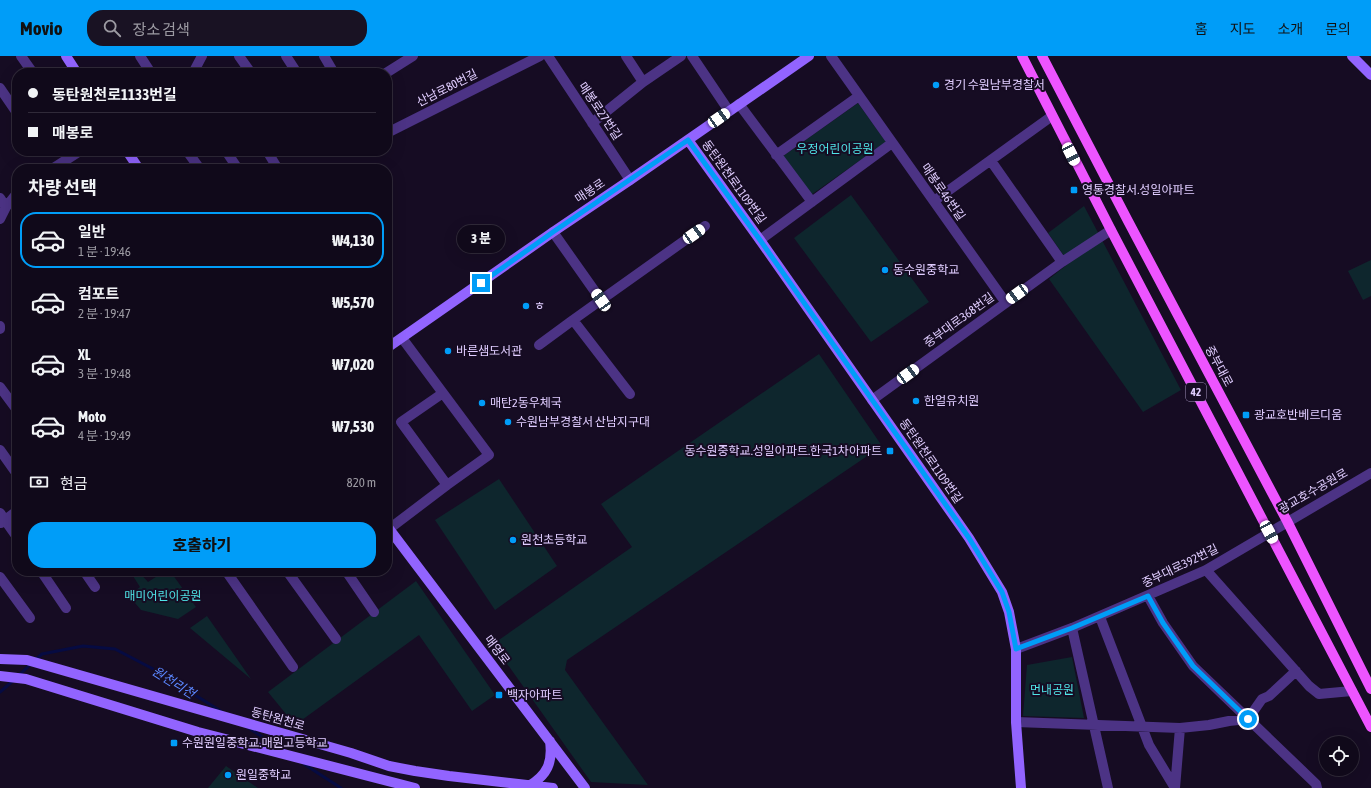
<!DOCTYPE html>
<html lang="ko">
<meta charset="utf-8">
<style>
:root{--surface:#10091a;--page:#191223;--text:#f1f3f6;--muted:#9c9aa2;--line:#302a39;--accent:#009df8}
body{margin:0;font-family:"Asap Condensed","Noto Sans KR",sans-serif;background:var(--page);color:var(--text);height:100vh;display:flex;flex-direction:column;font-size:15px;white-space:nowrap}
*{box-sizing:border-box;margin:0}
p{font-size:13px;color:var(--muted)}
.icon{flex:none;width:22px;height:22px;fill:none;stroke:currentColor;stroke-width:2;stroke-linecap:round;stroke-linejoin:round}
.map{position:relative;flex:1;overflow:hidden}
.sheet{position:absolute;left:12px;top:108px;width:380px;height:412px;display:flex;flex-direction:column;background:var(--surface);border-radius:16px;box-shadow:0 4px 16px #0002,0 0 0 1px var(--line)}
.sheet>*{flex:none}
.hud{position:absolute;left:12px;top:12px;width:380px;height:88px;border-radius:16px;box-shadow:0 4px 16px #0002,0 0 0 1px var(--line);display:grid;align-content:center;height:88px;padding:0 16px;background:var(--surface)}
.fabs{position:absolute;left:1319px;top:680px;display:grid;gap:8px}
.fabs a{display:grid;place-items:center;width:40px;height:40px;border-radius:50%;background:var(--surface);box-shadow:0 4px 16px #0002,0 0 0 1px var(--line);font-size:20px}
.end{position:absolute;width:18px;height:18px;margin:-9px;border:5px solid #009df8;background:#fff;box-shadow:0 0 0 2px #fff}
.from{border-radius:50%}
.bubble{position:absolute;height:28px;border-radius:14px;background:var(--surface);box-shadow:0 4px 16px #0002,0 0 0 1px var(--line);font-size:13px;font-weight:800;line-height:28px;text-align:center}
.car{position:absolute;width:12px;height:24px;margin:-12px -6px;border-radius:5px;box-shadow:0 0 3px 1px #0007;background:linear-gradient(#fff 24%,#345 0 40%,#fff 0 76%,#345 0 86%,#fff 0)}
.hud b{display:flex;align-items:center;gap:14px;height:38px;font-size:15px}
.hud b+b{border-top:1px solid var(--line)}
.hud i{width:10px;height:10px;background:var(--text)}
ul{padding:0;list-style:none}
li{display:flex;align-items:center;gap:12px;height:56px;margin:0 8px 6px;padding:0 8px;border:2px solid transparent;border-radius:16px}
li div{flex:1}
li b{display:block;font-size:15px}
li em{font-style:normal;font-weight:800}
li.active{border-color:var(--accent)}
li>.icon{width:36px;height:36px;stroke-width:1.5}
h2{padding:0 16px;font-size:18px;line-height:48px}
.pay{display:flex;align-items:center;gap:10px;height:44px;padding:0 16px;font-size:15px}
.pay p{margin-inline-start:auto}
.action{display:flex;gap:8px;margin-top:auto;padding:8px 16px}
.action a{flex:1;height:46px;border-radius:16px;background:var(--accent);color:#111;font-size:16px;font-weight:800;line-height:46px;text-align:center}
header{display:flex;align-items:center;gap:24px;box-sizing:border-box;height:56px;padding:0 20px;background:var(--accent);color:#111}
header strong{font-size:19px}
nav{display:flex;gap:22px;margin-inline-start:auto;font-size:14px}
.search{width:280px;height:36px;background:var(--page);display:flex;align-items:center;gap:10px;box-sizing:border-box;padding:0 14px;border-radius:16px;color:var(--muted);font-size:15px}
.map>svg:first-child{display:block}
</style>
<header>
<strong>Movio</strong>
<div class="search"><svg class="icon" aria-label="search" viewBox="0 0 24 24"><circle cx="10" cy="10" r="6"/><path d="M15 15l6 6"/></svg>장소 검색</div>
<nav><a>홈</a><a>지도</a><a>소개</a><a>문의</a></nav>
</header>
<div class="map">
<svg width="1371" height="732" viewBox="0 0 1371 732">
<rect width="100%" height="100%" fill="#160c23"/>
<path fill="#0e262d" d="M 858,47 L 886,86 L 811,139 L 783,100 Z
M 851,139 L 929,246 L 871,286 L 794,182 Z
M 1084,150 L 1181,334 L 1143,356 L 1049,223 L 1069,207 L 1048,177 Z
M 1371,204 L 1371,240 L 1363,244 L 1348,215 Z
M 819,298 L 882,390 L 567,604 L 565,614 L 648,729 L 591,726 L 493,588 L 632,491 L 601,448 Z
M 499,423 L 557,510 L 495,554 L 435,464 Z
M 165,515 L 170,515 L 196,551 L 178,563 L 141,554 L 129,540 L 140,531 L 133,520 L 139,516 L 148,526 Z
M 416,525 L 495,639 L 472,655 L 419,579 L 295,669 L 268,636 Z
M 207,560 L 251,623 L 190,572 Z
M 1072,601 L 1084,662 L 1023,660 L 1027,609 Z
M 226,710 L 258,732 L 208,732 Z"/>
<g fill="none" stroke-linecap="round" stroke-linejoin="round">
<path stroke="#060b42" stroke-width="3" d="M 35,604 L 42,598 L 83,590 L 115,593 L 157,615 L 222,656
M 18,620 L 31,608
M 0,636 L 14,624
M 247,671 L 281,693
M 304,708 L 341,732"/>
<path stroke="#4c3385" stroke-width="10" d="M 21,0 L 33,17
M 140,0 L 151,17
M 239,0 L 251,17
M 286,0 L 297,17
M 324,0 L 334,17
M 548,0 L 630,124
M 626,0 L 643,26
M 692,0 L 729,55
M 831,0 L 1006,247
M 193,17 L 202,0
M 386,17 L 413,0
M 0,32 L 17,57
M 739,48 L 812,146
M 592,67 L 643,26 L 681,0
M 387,77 L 540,0
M 187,95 L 200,113
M 226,95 L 238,113
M 267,95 L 278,113
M 776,99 L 859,40
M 991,105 L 1062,206
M 52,113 L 80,95
M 0,142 L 6,151
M 934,145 L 1052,60
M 0,163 L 6,151 L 17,137
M 553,176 L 601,244 L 705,170
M 760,184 L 892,87
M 601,244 L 573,264 L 630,338
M 0,270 L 0,273
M 539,289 L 573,264
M 0,331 L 17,354
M 443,337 L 401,366 L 447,429
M 872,344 L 1062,206 L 1111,174
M 0,394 L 17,418
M 0,457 L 17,481
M 1,467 L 17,455
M 389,473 L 447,429 L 489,399 L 402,282
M 1206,514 L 1309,630 L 1319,638 L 1352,635
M 41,515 L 66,552
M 84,515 L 95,531
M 226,515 L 293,611
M 287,515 L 336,583
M 346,515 L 374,556
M 0,521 L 30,562
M 1148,540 L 1163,567 L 1193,610 L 1316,728 L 1317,732
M 1100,561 L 1149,689 L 1175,732
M 1072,572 L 1108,732
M 1016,593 L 1072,572 L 1206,514 L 1371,417
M 1016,666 L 1180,672 L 1209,669 L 1229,665 L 1248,663 L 1262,643 L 1269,640 L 1296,615
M 1175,732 L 1180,672"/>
<path stroke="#9264ff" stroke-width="10" d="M 66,0 L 77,17
M 1352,0 L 1371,19
M 688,84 L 760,184 L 969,482 L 1002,536 L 1009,556 L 1016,593 L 1016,666 L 1021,732
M 127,95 L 139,113
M 387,292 L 553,176 L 630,124 L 809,0
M 387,470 L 585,732
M 0,603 L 27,604 L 351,697 L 389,710 L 415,715 L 449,720 L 553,732
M 0,620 L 26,623 L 198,676 L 415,732
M 529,730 C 547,719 553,707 550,685"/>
<path stroke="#ed54ff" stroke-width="10" d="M 1022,0 L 1111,174 L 1371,671
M 1042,0 L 1128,165 L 1287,465 L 1371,633"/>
</g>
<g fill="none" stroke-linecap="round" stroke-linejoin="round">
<path stroke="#009df8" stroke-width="5" d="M 481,227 L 553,176 L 688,84 L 760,184 L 969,482 L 1002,536 L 1009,556 L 1016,593 L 1072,572 L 1148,540 L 1163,567 L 1193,610 L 1248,663"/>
</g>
<g fill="#009df8" stroke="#160c23" stroke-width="1.5">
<circle cx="936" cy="29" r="4"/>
<rect x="1070" y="130" width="8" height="8" rx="2"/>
<circle cx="885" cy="214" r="4"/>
<circle cx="526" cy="250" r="4"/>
<circle cx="448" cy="295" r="4"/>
<circle cx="916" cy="345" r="4"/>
<circle cx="482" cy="347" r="4"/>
<rect x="1242" y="355" width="8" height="8" rx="2"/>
<circle cx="508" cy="366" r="4"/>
<rect x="886" y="391" width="8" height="8" rx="2"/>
<circle cx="513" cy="484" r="4"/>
<rect x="495" y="635" width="8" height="8" rx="2"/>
<rect x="170" y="683" width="8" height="8" rx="2"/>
<circle cx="228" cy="719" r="4"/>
</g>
<g text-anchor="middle" stroke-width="4" stroke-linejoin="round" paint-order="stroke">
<rect fill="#160c23" stroke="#a393bd" stroke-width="1" x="1186" y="327" width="20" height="18" rx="3"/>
<g font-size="11" font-weight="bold" fill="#e0cdff">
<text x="1196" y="340">42</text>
</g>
<g font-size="12" fill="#e0cdff" stroke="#160c23" text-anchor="start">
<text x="944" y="33">경기 수원남부경찰서</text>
<text x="1082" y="138">영통경찰서.성일아파트</text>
<text x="893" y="218">동수원중학교</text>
<text x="534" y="254">ㅎ</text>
<text x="456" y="299">바른샘도서관</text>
<text x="924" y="349">한얼유치원</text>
<text x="490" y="351">매탄2동우체국</text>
<text x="1254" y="363">광교호반베르디움</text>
<text x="516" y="370">수원남부경찰서 산남지구대</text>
<text x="882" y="399" text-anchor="end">동수원중학교.성일아파트.한국1차아파트</text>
<text x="521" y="488">원천초등학교</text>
<text x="507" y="643">백자아파트</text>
<text x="182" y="691">수원원일중학교.매원고등학교</text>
<text x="236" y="723">원일중학교</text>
</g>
<g font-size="12" fill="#e0cdff" stroke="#160c23">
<text transform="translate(447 32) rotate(-27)" y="4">산남로80번길</text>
<text transform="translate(600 55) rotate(56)" y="4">매봉로27번길</text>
<text transform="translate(734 126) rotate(54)" y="4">동탄원천로1109번길</text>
<text transform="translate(590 135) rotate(-34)" y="4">매봉로</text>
<text transform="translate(943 136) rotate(55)" y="4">매봉로46번길</text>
<text transform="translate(959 264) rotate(-36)" y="4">중부대로368번길</text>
<text transform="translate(1219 310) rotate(62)" y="4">중부대로</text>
<text transform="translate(931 405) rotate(55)" y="4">동탄원천로1109번길</text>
<text transform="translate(1313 435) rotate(-30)" y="4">광교호수공원로</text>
<text transform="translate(1180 510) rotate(-26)" y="4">중부대로392번길</text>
<text transform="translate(497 594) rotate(53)" y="4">매영로</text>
<text transform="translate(278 663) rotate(16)" y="4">동탄원천로</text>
</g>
<g font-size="12" fill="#50e5e8" stroke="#160c23">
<text x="835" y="97">우정어린이공원</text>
<text x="163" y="544">매미어린이공원</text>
<text x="1052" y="638">먼내공원</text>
</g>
<g font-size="13" font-style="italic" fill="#5b87ff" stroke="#160c23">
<text transform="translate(174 626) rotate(32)" y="5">원천리천</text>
</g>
</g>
</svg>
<div class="fabs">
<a><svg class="icon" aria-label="locate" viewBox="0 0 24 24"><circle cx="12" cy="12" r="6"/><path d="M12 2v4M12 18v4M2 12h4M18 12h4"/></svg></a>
</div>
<i class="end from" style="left:1248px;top:663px"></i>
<i class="end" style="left:481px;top:227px"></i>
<div class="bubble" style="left:457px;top:169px;width:48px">3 분</div>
<i class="car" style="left:719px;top:62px;rotate:55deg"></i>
<i class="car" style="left:1071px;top:98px;rotate:153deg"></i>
<i class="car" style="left:694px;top:178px;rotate:55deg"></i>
<i class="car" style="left:1017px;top:238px;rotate:234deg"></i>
<i class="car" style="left:601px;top:244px;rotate:325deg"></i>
<i class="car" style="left:908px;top:318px;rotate:54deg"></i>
<i class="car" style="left:1269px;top:476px;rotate:152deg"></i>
<div class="hud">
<b><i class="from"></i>동탄원천로1133번길</b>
<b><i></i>매봉로</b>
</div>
<section class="sheet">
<h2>차량 선택</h2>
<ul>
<li class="active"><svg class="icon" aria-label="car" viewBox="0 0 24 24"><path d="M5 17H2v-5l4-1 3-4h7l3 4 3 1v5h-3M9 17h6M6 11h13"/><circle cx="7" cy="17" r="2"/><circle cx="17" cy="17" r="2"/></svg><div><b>일반</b><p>1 분 · 19:46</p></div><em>₩4,130</em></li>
<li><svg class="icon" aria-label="car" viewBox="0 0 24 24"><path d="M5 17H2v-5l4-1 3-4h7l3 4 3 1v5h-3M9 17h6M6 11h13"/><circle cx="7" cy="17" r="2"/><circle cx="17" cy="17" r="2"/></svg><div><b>컴포트</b><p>2 분 · 19:47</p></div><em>₩5,570</em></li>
<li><svg class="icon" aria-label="car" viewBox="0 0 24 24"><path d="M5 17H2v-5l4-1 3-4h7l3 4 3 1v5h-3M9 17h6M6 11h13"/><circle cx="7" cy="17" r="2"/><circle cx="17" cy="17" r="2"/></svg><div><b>XL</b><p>3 분 · 19:48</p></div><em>₩7,020</em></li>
<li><svg class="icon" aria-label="car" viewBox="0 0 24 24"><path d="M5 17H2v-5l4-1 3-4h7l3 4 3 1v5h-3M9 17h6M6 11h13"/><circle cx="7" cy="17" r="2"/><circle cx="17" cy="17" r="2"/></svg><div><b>Moto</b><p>4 분 · 19:49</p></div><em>₩7,530</em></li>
</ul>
<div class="pay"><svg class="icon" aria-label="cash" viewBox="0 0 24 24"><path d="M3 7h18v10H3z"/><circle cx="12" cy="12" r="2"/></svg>현금<p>820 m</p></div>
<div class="action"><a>호출하기</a></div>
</section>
</div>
